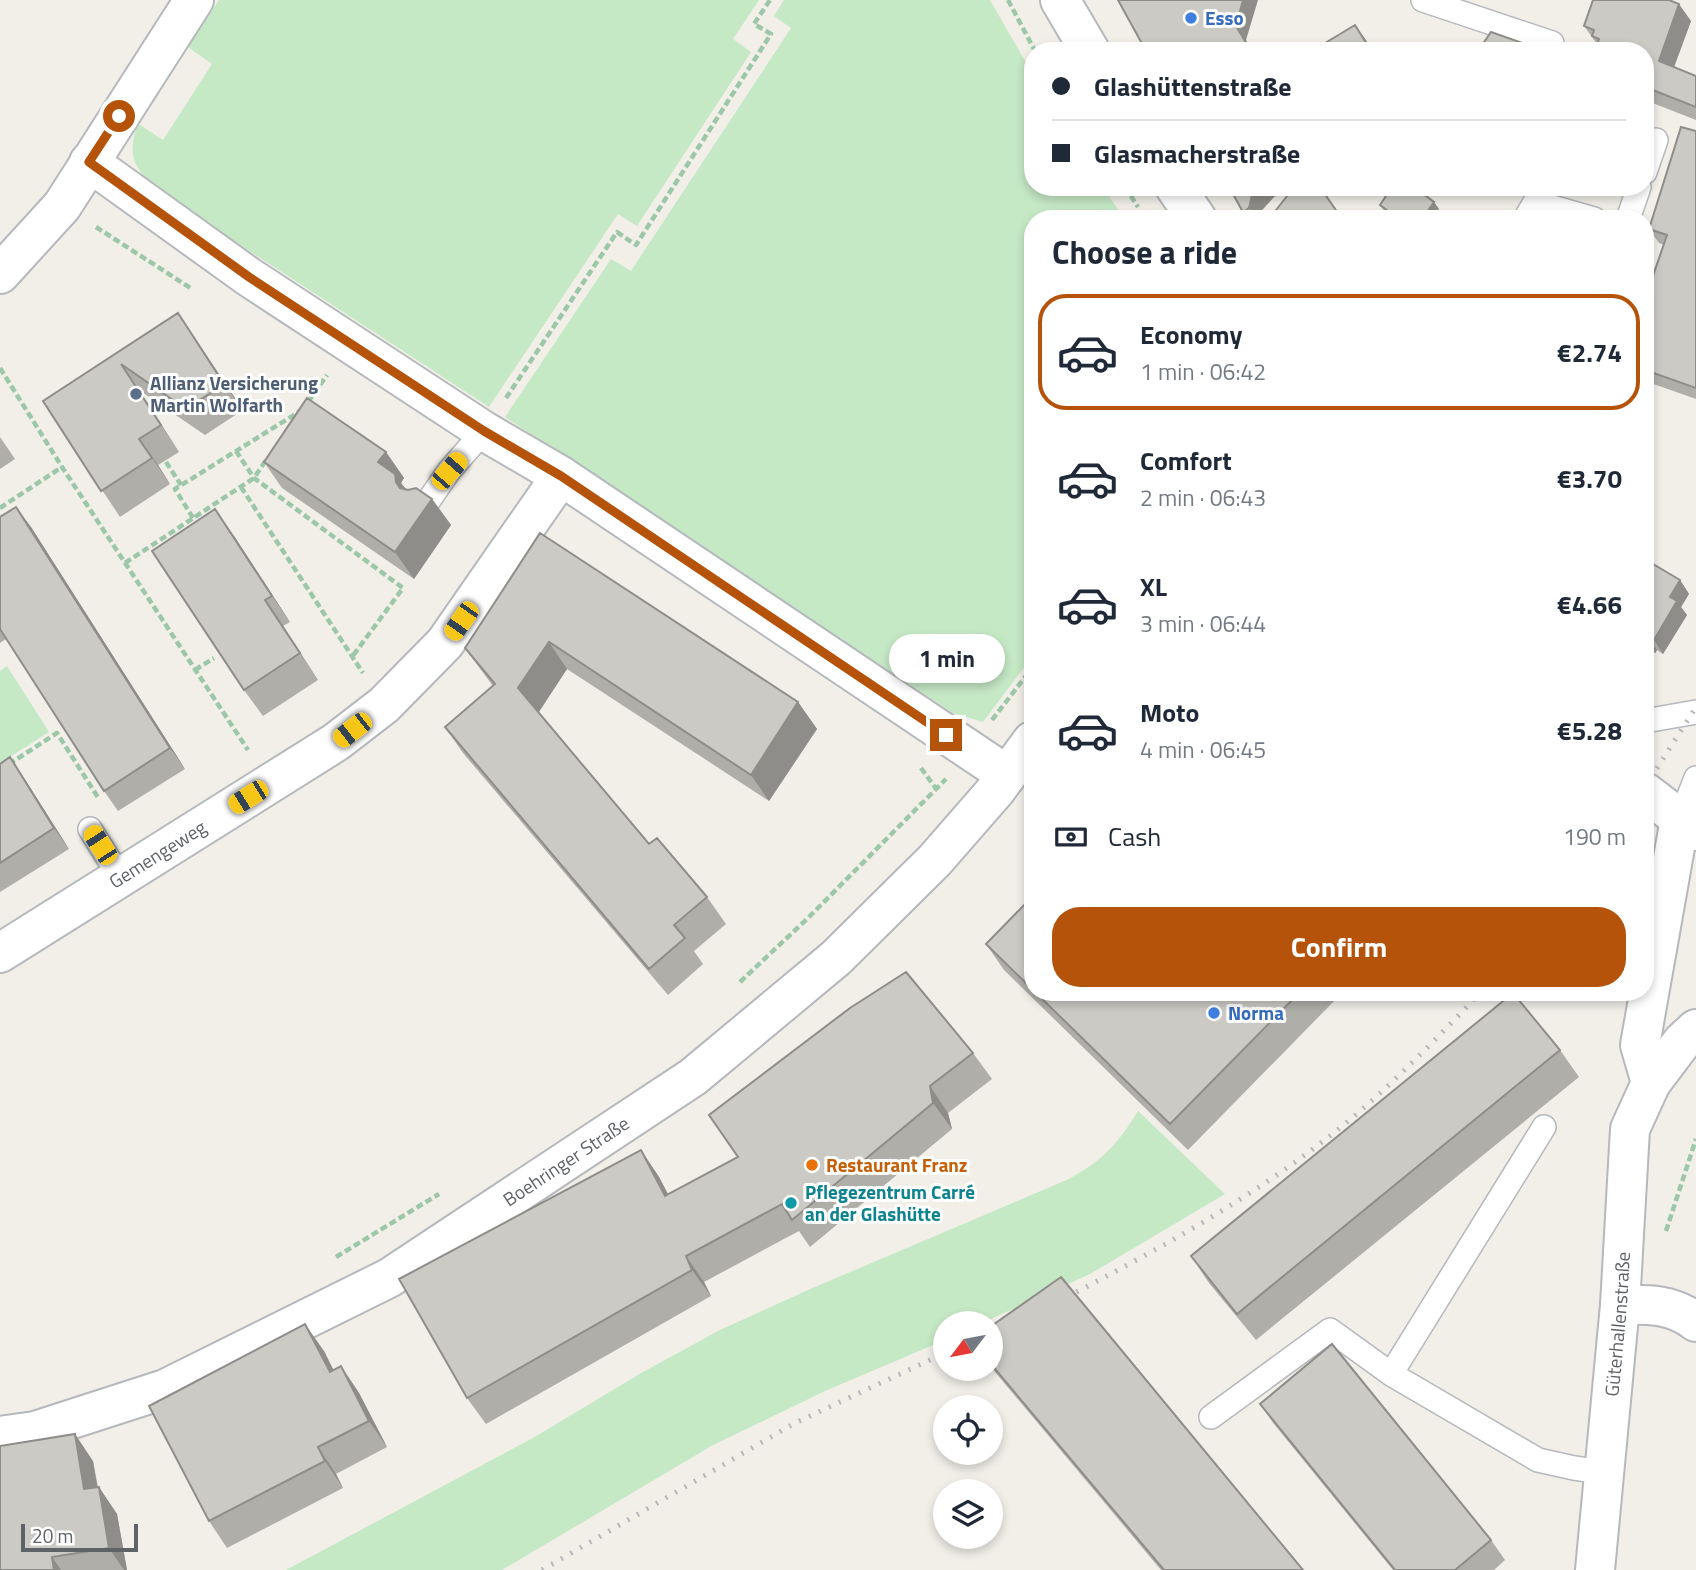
<!DOCTYPE html>
<meta charset="utf-8">
<style>
:root{--surface:#fff;--page:#f6f6f7;--text:#1f2937;--muted:#747a83;--line:#e0e1e3;--accent:#b45309}
body{margin:0;font-family:"Titillium Web",sans-serif;background:var(--page);color:var(--text);height:100vh;display:flex;flex-direction:column;font-size:26px;white-space:nowrap}
*{box-sizing:border-box;margin:0}
p{font-size:23px;color:var(--muted)}
.icon{flex:none;width:38px;height:38px;fill:none;stroke:currentColor;stroke-width:2;stroke-linecap:round;stroke-linejoin:round}
.map{position:relative;flex:1;overflow:hidden}
.panel{position:absolute;left:1024px;top:210px;width:630px;height:791px;display:flex;flex-direction:column;background:var(--surface);border-radius:28px;box-shadow:0 4px 10px #0003}
.panel>*{flex:none}
.banner{position:absolute;left:1024px;top:42px;width:630px;height:154px;border-radius:28px;box-shadow:0 4px 10px #0003;display:grid;align-content:center;height:154px;padding:0 28px;background:var(--surface)}
.needle{width:46px;rotate:238deg}
.controls{position:absolute;left:933px;top:1311px;display:grid;gap:14px}
.controls a{display:grid;place-items:center;width:70px;height:70px;border-radius:50%;background:var(--surface);box-shadow:0 4px 10px #0003;font-size:35px}
.scale{position:absolute;left:21px;bottom:18px;width:117px;box-sizing:border-box;padding-left:7px;border:4px solid #5f6368;border-top:0;font-size:19px;line-height:24px;white-space:nowrap;color:#5f6368;-webkit-text-stroke:5px #fff;paint-order:stroke}
.end{position:absolute;width:32px;height:32px;margin:-16px;border:9px solid #b45309;background:#fff;box-shadow:0 0 0 4px #fff}
.from{border-radius:50%}
.bubble{position:absolute;height:49px;border-radius:24px;background:var(--surface);box-shadow:0 4px 10px #0003;font-size:23px;font-weight:700;line-height:49px;text-align:center}
.car{position:absolute;width:21px;height:42px;margin:-21px -10px;border-radius:9px;box-shadow:0 0 5px 2px #0007;background:linear-gradient(#f5c518 24%,#345 0 40%,#f5c518 0 76%,#345 0 86%,#f5c518 0)}
.banner b{display:flex;align-items:center;gap:24px;height:66px;font-size:26px}
.banner b+b{border-top:2px solid var(--line)}
.banner i{width:18px;height:18px;background:var(--text)}
ul{padding:0;list-style:none}
li{display:flex;align-items:center;gap:21px;height:116px;margin:0 14px 10px;padding:0 14px;border:4px solid transparent;border-radius:28px}
li div{flex:1}
li b{display:block;font-size:26px}
li em{font-style:normal;font-weight:700}
li.active{border-color:var(--accent)}
li>.icon{width:63px;height:63px;stroke-width:1.5}
h2{padding:0 28px;font-size:32px;line-height:84px}
.pay{display:flex;align-items:center;gap:18px;height:77px;padding:0 28px;font-size:26px}
.pay p{margin-inline-start:auto}
.primary-button{display:flex;gap:14px;margin-top:auto;padding:14px 28px}
.primary-button a{flex:1;height:80px;border-radius:28px;background:var(--accent);color:#fff;font-size:28px;font-weight:700;line-height:80px;text-align:center}
.map>svg:first-child{display:block}
</style>
<div class="map">
<svg width="1696" height="1570" viewBox="0 0 1696 1570">
<rect width="100%" height="100%" fill="#f1efe8"/>
<path fill="#c5e8c5" d="M 219,0 L 759,0 L 733,39 L 751,52 L 637,226 L 618,214 L 489,407 L 153,188 C 131,161 129,157 137,123 L 163,140 L 212,64 L 188,47 Z
M 784,0 L 990,0 L 1032,73 L 1032,187 L 1103,187 L 1124,219 L 1032,219 L 1032,657 L 983,722 L 953,713 L 505,417 L 611,259 L 631,271 L 791,28 L 774,16 Z
M 7,666 L 49,732 L 0,763 L 0,671 Z
M 1138,1111 L 1225,1194 L 1090,1274 L 982,1323 L 945,1323 L 945,1340 L 825,1391 L 713,1445 L 502,1570 L 286,1570 L 533,1438 L 643,1372 L 720,1330 L 808,1290 L 1069,1179 C 1104,1159 1117,1145 1138,1111 Z"/>
<g fill="none" stroke-linecap="round" stroke-linejoin="round">
<defs>
<path id="service" d="M 1423,0 L 1552,43
M 1645,172 L 1656,140
M 1525,219 L 1535,202 L 1594,219
M 1628,219 L 1639,187
M 427,503 L 449,471 L 484,431
M 1645,721 L 1696,712
M 1680,819 L 1696,778
M 90,829 L 120,877
M 1391,1374 L 1544,1127
M 1211,1417 L 1330,1330 L 1391,1374 L 1538,1460 L 1574,1468 L 1603,1472"/>
<g id="minor">
<path d="M 89,162 L 249,277 L 484,431 L 561,476 L 1007,775"/>
<path d="M 0,274 L 62,206 L 194,0"/>
<path id="s1" d="M 0,953 L 336,742 L 384,705 L 445,643 L 561,476"/>
<path d="M 1651,1083 L 1640,1045 L 1680,819"/>
<path d="M 1620,1305 C 1648,1304 1673,1304 1696,1322"/>
<path id="s2" d="M 0,1436 L 35,1431 L 165,1389 L 389,1278 L 693,1077 L 836,958 L 935,860 L 996,790 L 1032,741"/>
<path id="s3" d="M 1595,1570 L 1620,1305 L 1630,1129 L 1651,1083 L 1682,1042 L 1696,1029"/>
</g>
<path id="tertiary" d="M 1060,0 L 1090,51
M 1175,187 L 1197,219
M 1645,792 L 1696,831"/>
</defs>
<use href="#service" stroke="#b5b8bc" stroke-width="26"/>
<use href="#minor" stroke="#b5b8bc" stroke-width="42"/>
<use href="#tertiary" stroke="#b5b8bc" stroke-width="42"/>
<path stroke="#9cc7a9" stroke-width="4.5" stroke-dasharray="7 3.5" stroke-linecap="butt" d="M 1008,0 L 1035,51
M 1125,187 L 1138,207
M 96,227 L 192,289
M 0,368 L 62,467 L 248,750
M 506,398 L 617,232 L 636,245 L 771,34 L 754,24 L 770,0
M 308,402 L 327,375
M 236,451 L 254,478 L 403,588 L 352,657
M 166,462 L 181,485
M 241,487 L 363,673
M 0,508 L 62,467
M 193,518 L 175,489 L 302,410
M 125,563 L 254,478 L 266,460
M 195,670 L 214,658
M 992,720 L 1032,668
M 921,768 L 937,790
M 0,770 L 57,733 L 99,799
M 740,982 L 808,918 L 946,779
M 1666,1231 L 1696,1139
M 336,1257 L 439,1194"/>
<use href="#service" stroke="#fff" stroke-width="23"/>
<use href="#minor" stroke="#fff" stroke-width="38"/>
<use href="#tertiary" stroke="#fff" stroke-width="38"/>
<path stroke="#b6b7b8" stroke-width="5" stroke-dasharray="2 9" stroke-linecap="butt" d="M 1645,787 L 1696,707
M 1057,1302 C 1166,1246 1275,1186 1367,1105 C 1407,1069 1444,1031 1481,992
M 542,1570 L 795,1423 L 945,1353"/>
</g>
<path fill="#afaea9" d="M 1691,21 L 1674,67 L 1696,76 L 1696,120 L 1645,100 L 1645,51 L 1597,44 L 1584,26 Z
M 1696,131 L 1696,399 L 1645,381 L 1645,299 L 1664,245 L 1659,243 L 1649,229 Z
M 1229,187 L 1321,187 L 1287,196 L 1286,193 L 1274,197 L 1262,210 L 1260,219 L 1248,219 Z
M 1380,205 L 1439,209 L 1432,219 L 1394,219 L 1385,212 Z
M 178,313 L 243,410 L 205,435 L 139,390 L 179,452 L 158,465 L 170,484 L 120,517 L 43,401 Z
M 0,437 L 15,459 L 0,469 Z
M 386,452 L 404,478 L 401,483 L 407,490 L 432,499 L 451,525 L 414,579 L 282,488 L 264,462 Z
M 1645,468 L 1651,477 L 1645,482 Z
M 0,517 L 31,527 L 185,769 L 118,811 L 104,791 L 6,639 L 0,643 Z
M 540,533 L 798,702 L 817,729 L 769,801 L 567,669 L 538,712 L 649,844 L 707,897 L 726,924 L 694,951 L 703,964 L 668,995 L 463,753 L 445,727 L 493,686 L 484,674 L 465,648 Z
M 234,536 L 290,622 L 283,626 L 318,680 L 263,716 L 244,690 Z
M 1645,566 L 1680,580 L 1689,594 L 1681,607 L 1687,615 L 1663,654 L 1657,650 L 1655,653 L 1645,647 Z
M 0,764 L 24,778 L 69,849 L 0,892 Z
M 1032,897 L 1032,992 L 1343,992 L 1188,1150 L 1004,970 L 986,944 Z
M 1560,1050 L 1579,1077 L 1256,1340 L 1209,1283 L 1191,1256 Z
M 973,1053 L 992,1079 L 948,1113 L 952,1129 L 810,1247 L 799,1231 L 704,1282 L 711,1296 L 486,1424 L 467,1398 L 641,1150 L 659,1177 L 668,1194 Z
M 990,1327 L 1303,1570 L 1161,1570 L 990,1366 Z
M 324,1351 L 333,1370 L 341,1366 L 359,1393 L 387,1447 L 336,1474 L 343,1488 L 227,1548 L 209,1521 Z
M 1260,1404 L 1491,1540 L 1505,1560 L 1494,1570 L 1393,1570 L 1274,1424 Z
M 93,1461 L 98,1487 L 117,1514 L 127,1570 L 0,1570 Z"/>
<path fill="#8f8d8a" d="M 1243,0 L 1258,0 L 1246,40 L 1253,51 L 1251,51 L 1236,26 Z
M 1679,4 L 1691,21 L 1670,78 L 1659,61 Z
M 1355,25 L 1366,40 L 1372,51 L 1371,51 Z
M 1259,187 L 1267,187 L 1274,197 L 1262,210 L 1260,219 L 1257,219 L 1249,208 L 1252,195 Z
M 1434,202 L 1439,209 L 1432,219 L 1422,219 Z
M 178,313 L 196,340 L 243,410 L 224,384 Z
M 121,364 L 139,390 L 179,452 L 161,425 Z
M 139,439 L 158,465 L 170,484 L 152,458 Z
M 386,452 L 404,478 L 401,483 L 414,500 L 397,489 L 378,462 Z
M 432,499 L 451,525 L 414,579 L 395,552 Z
M 16,507 L 31,527 L 185,769 L 170,748 Z
M 215,509 L 234,536 L 290,622 L 272,596 Z
M 1680,580 L 1689,594 L 1681,607 L 1687,615 L 1663,654 L 1654,640 L 1670,597 Z
M 265,600 L 283,626 L 318,680 L 300,653 Z
M 1647,636 L 1657,650 L 1655,653 L 1645,639 Z
M 549,642 L 567,669 L 537,715 L 518,688 Z
M 798,702 L 817,729 L 769,801 L 751,775 Z
M 10,757 L 24,778 L 69,849 L 54,828 Z
M 930,1086 L 948,1113 L 952,1129 L 933,1103 Z
M 641,1150 L 659,1177 L 683,1223 L 665,1196 Z
M 686,1256 L 704,1282 L 711,1296 L 692,1270 Z
M 305,1324 L 324,1351 L 348,1399 L 330,1372 Z
M 341,1366 L 359,1393 L 387,1447 L 369,1421 Z
M 75,1434 L 93,1461 L 102,1516 L 84,1489 Z
M 318,1447 L 336,1474 L 343,1488 L 325,1461 Z
M 99,1487 L 117,1514 L 127,1570 L 124,1570 L 109,1548 Z
M 52,1557 L 61,1570 L 54,1570 Z"/>
<path fill="#cccac5" stroke="#8f8d8a" stroke-width="2" d="M 1118,0 L 1243,0 L 1236,26 L 1251,51 L 1146,51 Z
M 1593,0 L 1669,0 L 1679,4 L 1659,61 L 1696,76 L 1696,107 L 1645,87 L 1645,51 L 1595,51 L 1599,39 L 1592,36 L 1594,30 L 1584,26 Z
M 1355,25 L 1371,51 L 1312,51 Z
M 1491,32 L 1528,45 L 1526,51 L 1478,51 Z
M 1681,127 L 1696,131 L 1696,388 L 1645,370 L 1645,299 L 1667,235 L 1649,229 Z
M 1229,187 L 1259,187 L 1252,195 L 1249,208 L 1243,212 Z
M 1287,187 L 1320,187 L 1342,219 L 1276,219 L 1273,214 L 1287,196 Z
M 1392,187 L 1414,187 L 1434,202 L 1422,219 L 1399,219 L 1380,205 Z
M 178,313 L 224,384 L 186,409 L 121,364 L 161,425 L 139,439 L 152,458 L 101,491 L 43,401 Z
M 307,398 L 386,452 L 378,462 L 395,474 L 396,482 L 400,488 L 408,490 L 416,488 L 432,499 L 395,552 L 264,462 Z
M 16,507 L 170,748 L 104,791 L 0,629 L 0,517 Z
M 215,509 L 272,596 L 265,600 L 300,653 L 244,690 L 152,551 Z
M 540,533 L 798,702 L 751,775 L 549,642 L 518,688 L 649,844 L 657,838 L 707,897 L 674,925 L 685,938 L 649,969 L 445,727 L 495,684 L 465,648 Z
M 1648,561 L 1680,580 L 1670,597 L 1677,601 L 1654,640 L 1647,636 L 1645,639 L 1645,566 Z
M 10,757 L 54,828 L 0,863 L 0,764 Z
M 1032,897 L 1032,989 L 986,944 Z
M 906,972 L 973,1053 L 930,1086 L 933,1103 L 792,1220 L 782,1204 L 686,1256 L 692,1270 L 467,1398 L 399,1279 L 641,1150 L 665,1196 L 738,1157 L 709,1115 L 850,1008 Z
M 1035,992 L 1300,992 L 1170,1124 Z
M 1513,993 L 1560,1050 L 1237,1314 L 1191,1256 Z
M 1061,1277 L 1303,1570 L 1164,1570 L 990,1363 L 990,1327 Z
M 305,1324 L 330,1372 L 341,1366 L 369,1421 L 318,1447 L 325,1461 L 209,1521 L 149,1406 Z
M 1332,1344 L 1491,1540 L 1455,1570 L 1395,1570 L 1260,1404 Z
M 75,1434 L 84,1489 L 99,1487 L 109,1548 L 52,1557 L 54,1570 L 0,1570 L 0,1446 Z"/>
<g fill="none" stroke-linecap="round" stroke-linejoin="round">
<path stroke="#b45309" stroke-width="9" d="M 119,116 L 89,162 L 249,277 L 484,431 L 561,476 L 946,735"/>
</g>
<g fill="#3f7fe0" stroke="#fff" stroke-width="2.5">
<circle cx="1191" cy="18" r="7"/>
<circle cx="1214" cy="1013" r="7"/>
</g>
<circle fill="#5c6f8a" stroke="#fff" stroke-width="2.5" cx="136" cy="394" r="7"/>
<circle fill="#e8710a" stroke="#fff" stroke-width="2.5" cx="812" cy="1165" r="7"/>
<circle fill="#0f9aa8" stroke="#fff" stroke-width="2.5" cx="791" cy="1203" r="7"/>
<g text-anchor="middle" stroke-width="6" stroke-linejoin="round" paint-order="stroke">
<g font-size="19" font-weight="bold" fill="#366cbe" stroke="#fff" text-anchor="start">
<text x="1205" y="25">Esso</text>
<text x="1228" y="1020">Norma</text>
</g>
<g font-size="19" font-weight="bold" fill="#4e5e75" stroke="#fff" text-anchor="start">
<text x="150" y="390">Allianz Versicherung<tspan x="150" dy="22">Martin Wolfarth</tspan></text>
</g>
<g font-size="19" fill="#5f6368" stroke="#fff">
<text dy="7" stroke="none"><textPath href="#s1" startOffset="186">Gemengeweg</textPath></text>
<text dy="7" stroke="none"><textPath href="#s2" startOffset="634">Boehringer Straße</textPath></text>
<text dy="7" stroke="none"><textPath href="#s3" startOffset="247">Güterhallenstraße</textPath></text>
</g>
<g font-size="19" font-weight="bold" fill="#c56008" stroke="#fff" text-anchor="start">
<text x="826" y="1172">Restaurant Franz</text>
</g>
<g font-size="19" font-weight="bold" fill="#0d838f" stroke="#fff" text-anchor="start">
<text x="805" y="1199">Pflegezentrum Carré<tspan x="805" dy="22">an der Glashütte</tspan></text>
</g>
</g>
</svg>
<div class="controls">
<a><svg class="needle" viewBox="-14 -14 28 28"><path d="M0-13l5 13h-10z" fill="#e53935"/><path d="M0 13l5-13h-10z" fill="#747a83"/></svg></a>
<a><svg class="icon" aria-label="locate" viewBox="0 0 24 24"><circle cx="12" cy="12" r="6"/><path d="M12 2v4M12 18v4M2 12h4M18 12h4"/></svg></a>
<a><svg class="icon" aria-label="layers" viewBox="0 0 24 24"><path d="M12 4l9 5-9 5-9-5zM3 14l9 5 9-5"/></svg></a>
</div>
<div class="scale">20 m</div>
<i class="end from" style="left:119px;top:116px"></i>
<i class="end" style="left:946px;top:735px"></i>
<div class="bubble" style="left:889px;top:634px;width:116px">1 min</div>
<i class="car" style="left:449px;top:471px;rotate:41deg"></i>
<i class="car" style="left:461px;top:621px;rotate:215deg"></i>
<i class="car" style="left:352px;top:730px;rotate:232deg"></i>
<i class="car" style="left:248px;top:797px;rotate:238deg"></i>
<i class="car" style="left:100px;top:845px;rotate:327deg"></i>
<div class="banner">
<b><i class="from"></i>Glashüttenstraße</b>
<b><i></i>Glasmacherstraße</b>
</div>
<section class="panel">
<h2>Choose a ride</h2>
<ul>
<li class="active"><svg class="icon" aria-label="car" viewBox="0 0 24 24"><path d="M5 17H2v-5l4-1 3-4h7l3 4 3 1v5h-3M9 17h6M6 11h13"/><circle cx="7" cy="17" r="2"/><circle cx="17" cy="17" r="2"/></svg><div><b>Economy</b><p>1 min · 06:42</p></div><em>€2.74</em></li>
<li><svg class="icon" aria-label="car" viewBox="0 0 24 24"><path d="M5 17H2v-5l4-1 3-4h7l3 4 3 1v5h-3M9 17h6M6 11h13"/><circle cx="7" cy="17" r="2"/><circle cx="17" cy="17" r="2"/></svg><div><b>Comfort</b><p>2 min · 06:43</p></div><em>€3.70</em></li>
<li><svg class="icon" aria-label="car" viewBox="0 0 24 24"><path d="M5 17H2v-5l4-1 3-4h7l3 4 3 1v5h-3M9 17h6M6 11h13"/><circle cx="7" cy="17" r="2"/><circle cx="17" cy="17" r="2"/></svg><div><b>XL</b><p>3 min · 06:44</p></div><em>€4.66</em></li>
<li><svg class="icon" aria-label="car" viewBox="0 0 24 24"><path d="M5 17H2v-5l4-1 3-4h7l3 4 3 1v5h-3M9 17h6M6 11h13"/><circle cx="7" cy="17" r="2"/><circle cx="17" cy="17" r="2"/></svg><div><b>Moto</b><p>4 min · 06:45</p></div><em>€5.28</em></li>
</ul>
<div class="pay"><svg class="icon" aria-label="cash" viewBox="0 0 24 24"><path d="M3 7h18v10H3z"/><circle cx="12" cy="12" r="2"/></svg>Cash<p>190 m</p></div>
<div class="primary-button"><a>Confirm</a></div>
</section>
</div>
